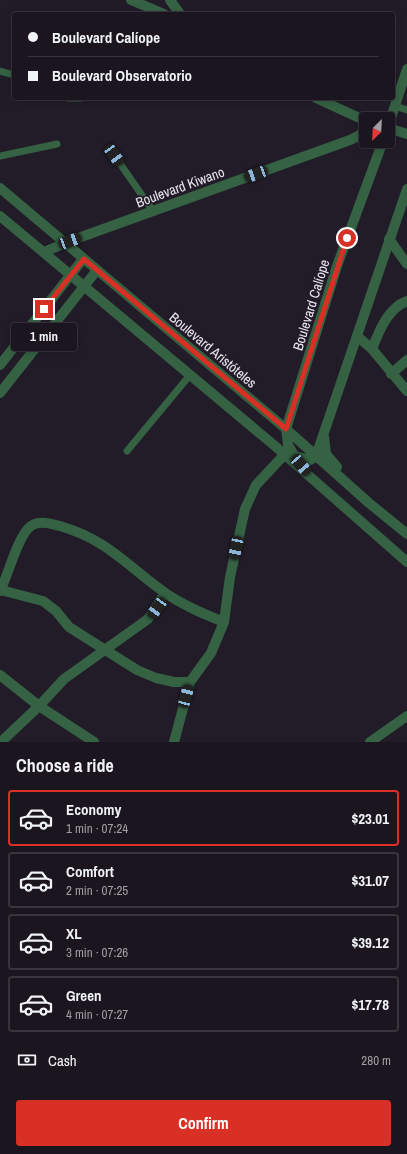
<!DOCTYPE html>
<meta charset="utf-8">
<style>
:root{--surface:#1a151e;--page:#27222b;--text:#f1f3f6;--muted:#9f9fa4;--line:#38343c;--accent:#d93025}
body{margin:0;font-family:"Archivo Narrow",sans-serif;background:var(--page);color:var(--text);height:100vh;display:flex;flex-direction:column;font-size:15px;white-space:nowrap}
*{box-sizing:border-box;margin:0}
p{font-size:13px;color:var(--muted)}
.icon{flex:none;width:22px;height:22px;fill:none;stroke:currentColor;stroke-width:2;stroke-linecap:round;stroke-linejoin:round}
.map{position:relative;height:742px;overflow:hidden}
.details{display:flex;flex-direction:column;background:var(--surface);flex:1}
.details>*{flex:none}
.hud{position:absolute;left:12px;top:12px;width:383px;height:88px;border-radius:4px;box-shadow:0 2px 10px #0003,0 0 0 1px var(--line);display:grid;align-content:center;height:88px;padding:0 16px;background:var(--surface)}
.needle{width:26px;rotate:204deg}
.fabs{position:absolute;left:359px;top:112px;display:grid;gap:8px}
.fabs a{display:grid;place-items:center;width:36px;height:36px;border-radius:4px;background:var(--surface);box-shadow:0 2px 10px #0003,0 0 0 1px var(--line);font-size:20px}
.end{position:absolute;width:18px;height:18px;margin:-9px;border:5px solid #d93025;background:#fff;box-shadow:0 0 0 2px #fff}
.from{border-radius:50%}
.bubble{position:absolute;height:28px;border-radius:4px;background:var(--surface);box-shadow:0 2px 10px #0003,0 0 0 1px var(--line);font-size:13px;font-weight:700;line-height:28px;text-align:center}
.car{position:absolute;width:12px;height:24px;margin:-12px -6px;border-radius:5px;box-shadow:0 0 3px 1px #0007;background:linear-gradient(#222 24%,#8ab4d8 0 40%,#222 0 76%,#8ab4d8 0 86%,#222 0)}
.hud b{display:flex;align-items:center;gap:14px;height:38px;font-size:15px}
.hud b+b{border-top:1px solid var(--line)}
.hud i{width:10px;height:10px;background:var(--text)}
ul{padding:0;list-style:none}
li{display:flex;align-items:center;gap:12px;height:56px;margin:0 8px 6px;padding:0 8px;border:2px solid var(--line);border-radius:4px}
li div{flex:1}
li b{display:block;font-size:15px}
li em{font-style:normal;font-weight:700}
li.current{border-color:var(--accent)}
li>.icon{width:36px;height:36px;stroke-width:1.5}
h2{padding:0 16px;font-size:18px;line-height:48px}
.pay{display:flex;align-items:center;gap:10px;height:44px;padding:0 16px;font-size:15px}
.pay p{margin-inline-start:auto}
.cta{display:flex;gap:8px;margin-top:auto;padding:8px 16px}
.cta a{flex:1;height:46px;border-radius:4px;background:var(--accent);color:#fff;font-size:16px;font-weight:700;line-height:46px;text-align:center}
.map>svg:first-child{display:block}
</style>
<div class="map">
<svg width="407" height="742" viewBox="0 0 407 742">
<rect width="100%" height="100%" fill="#221c28"/>
<g fill="none" stroke-linecap="round" stroke-linejoin="round">
<path stroke="#366244" stroke-width="7" d="M 0,71 L 14,75
M 68,98 L 81,98
M 395,106 L 407,110
M 114,155 L 153,211
M 0,156 L 57,144
M 127,451 L 190,375"/>
<path stroke="#366244" stroke-width="10" d="M 131,0 L 164,14
M 170,0 L 180,14
M 316,98 L 366,121
M 388,128 L 407,134
M 389,239 L 407,264
M 44,252 L 70,241 L 350,140 L 360,135 L 366,126
M 407,301 C 388,308 379,331 372,349 L 407,391
M 357,336 L 372,349
M 0,365 L 83,259
M 391,374 L 407,360
M 0,393 L 97,270
M 1,590 L 43,601 L 56,611 L 69,627 L 137,670 L 156,678 L 174,682 L 190,682
M 0,591 C 8,576 18,535 31,526 C 40,520 51,524 60,526 C 108,540 126,565 164,592 C 182,605 204,614 224,622
M 0,675 L 39,706 L 94,742
M 1,742 L 39,706 L 64,679 L 148,619 L 165,593
M 174,742 L 190,682 L 211,653 L 224,622 L 230,577 L 245,509 L 256,485 L 285,454
M 370,742 L 407,716"/>
<path stroke="#366244" stroke-width="10" d="M 388,127 L 407,69
M 0,188 L 286,429 L 369,503 L 407,534
M 0,216 L 275,446 L 407,562
M 324,437 L 326,454 L 337,467
M 291,455 L 310,460 L 316,456 L 407,189
M 297,460 L 288,445 L 286,429 L 337,266 L 383,141"/>
</g>
<g fill="none" stroke-linecap="round" stroke-linejoin="round">
<path stroke="#d93025" stroke-width="5" d="M 44,309 L 84,259 L 286,429 L 347,238"/>
</g>
<g text-anchor="middle" stroke-width="3.5" stroke-linejoin="round" paint-order="stroke">
<g font-size="14" fill="#e8e4ec" stroke="#221c28">
<text transform="translate(180 187) rotate(-20)" y="5">Boulevard Kiwano</text>
<text transform="translate(311 305) rotate(-73)" y="5">Boulevard Calíope</text>
<text transform="translate(213 350) rotate(40)" y="5">Boulevard Aristóteles</text>
</g>
</g>
</svg>
<div class="fabs">
<a><svg class="needle" viewBox="-14 -14 28 28"><path d="M0-13l5 13h-10z" fill="#e53935"/><path d="M0 13l5-13h-10z" fill="#9f9fa4"/></svg></a>
</div>
<i class="end from" style="left:347px;top:238px"></i>
<i class="end" style="left:44px;top:309px"></i>
<div class="bubble" style="left:11px;top:323px;width:66px">1 min</div>
<i class="car" style="left:114px;top:155px;rotate:144deg"></i>
<i class="car" style="left:256px;top:174px;rotate:250deg"></i>
<i class="car" style="left:70px;top:241px;rotate:70deg"></i>
<i class="car" style="left:301px;top:465px;rotate:139deg"></i>
<i class="car" style="left:236px;top:548px;rotate:192deg"></i>
<i class="car" style="left:157px;top:608px;rotate:216deg"></i>
<i class="car" style="left:186px;top:696px;rotate:15deg"></i>
<div class="hud">
<b><i class="from"></i>Boulevard Calíope</b>
<b><i></i>Boulevard Observatorio</b>
</div>
</div>
<section class="details">
<h2>Choose a ride</h2>
<ul>
<li class="current"><svg class="icon" aria-label="car" viewBox="0 0 24 24"><path d="M5 17H2v-5l4-1 3-4h7l3 4 3 1v5h-3M9 17h6M6 11h13"/><circle cx="7" cy="17" r="2"/><circle cx="17" cy="17" r="2"/></svg><div><b>Economy</b><p>1 min · 07:24</p></div><em>$23.01</em></li>
<li><svg class="icon" aria-label="car" viewBox="0 0 24 24"><path d="M5 17H2v-5l4-1 3-4h7l3 4 3 1v5h-3M9 17h6M6 11h13"/><circle cx="7" cy="17" r="2"/><circle cx="17" cy="17" r="2"/></svg><div><b>Comfort</b><p>2 min · 07:25</p></div><em>$31.07</em></li>
<li><svg class="icon" aria-label="car" viewBox="0 0 24 24"><path d="M5 17H2v-5l4-1 3-4h7l3 4 3 1v5h-3M9 17h6M6 11h13"/><circle cx="7" cy="17" r="2"/><circle cx="17" cy="17" r="2"/></svg><div><b>XL</b><p>3 min · 07:26</p></div><em>$39.12</em></li>
<li><svg class="icon" aria-label="car" viewBox="0 0 24 24"><path d="M5 17H2v-5l4-1 3-4h7l3 4 3 1v5h-3M9 17h6M6 11h13"/><circle cx="7" cy="17" r="2"/><circle cx="17" cy="17" r="2"/></svg><div><b>Green</b><p>4 min · 07:27</p></div><em>$17.78</em></li>
</ul>
<div class="pay"><svg class="icon" aria-label="cash" viewBox="0 0 24 24"><path d="M3 7h18v10H3z"/><circle cx="12" cy="12" r="2"/></svg>Cash<p>280 m</p></div>
<div class="cta"><a>Confirm</a></div>
</section>
